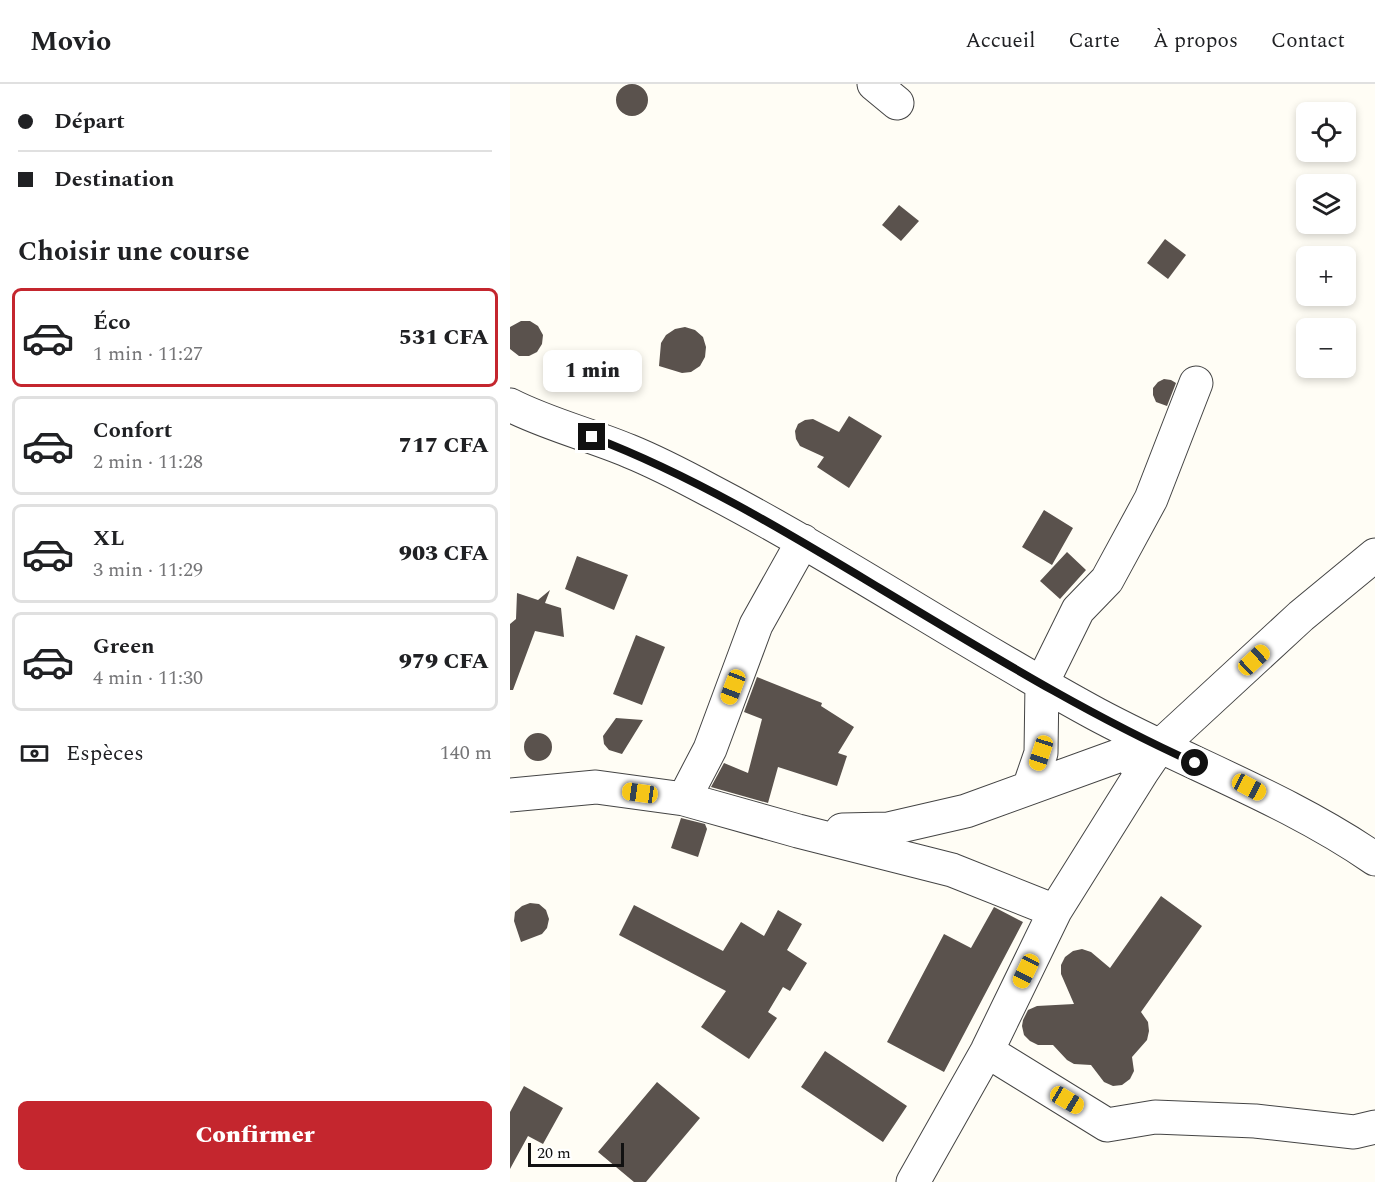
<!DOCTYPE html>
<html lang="fr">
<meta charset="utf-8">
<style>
:root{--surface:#fff;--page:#f2f2f2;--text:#202124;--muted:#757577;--line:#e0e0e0;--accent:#c4262e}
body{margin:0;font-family:Spectral,serif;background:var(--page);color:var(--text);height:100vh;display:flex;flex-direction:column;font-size:22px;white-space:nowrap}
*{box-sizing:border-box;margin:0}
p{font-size:20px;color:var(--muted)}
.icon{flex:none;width:33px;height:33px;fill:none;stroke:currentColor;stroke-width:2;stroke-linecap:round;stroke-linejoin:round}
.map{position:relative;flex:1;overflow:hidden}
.details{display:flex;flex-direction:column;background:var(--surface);width:510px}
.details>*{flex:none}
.top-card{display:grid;align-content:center;height:132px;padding:0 18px;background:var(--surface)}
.buttons{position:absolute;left:786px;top:18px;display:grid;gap:12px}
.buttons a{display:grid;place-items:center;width:60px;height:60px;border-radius:9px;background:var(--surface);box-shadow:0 3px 9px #0003;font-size:30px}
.scale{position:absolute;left:18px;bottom:15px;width:96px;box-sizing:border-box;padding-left:6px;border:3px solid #111;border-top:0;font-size:16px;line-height:21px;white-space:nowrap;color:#111;-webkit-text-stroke:4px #fff;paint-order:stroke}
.end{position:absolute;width:27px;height:27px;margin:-14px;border:8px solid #111;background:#fff;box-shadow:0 0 0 3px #fff}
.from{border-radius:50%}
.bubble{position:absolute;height:42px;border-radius:9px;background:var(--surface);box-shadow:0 3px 9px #0003;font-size:20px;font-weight:800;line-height:42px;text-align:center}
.car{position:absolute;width:18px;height:36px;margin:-18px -9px;border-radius:8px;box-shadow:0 0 4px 2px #0007;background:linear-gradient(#f5c518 24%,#345 0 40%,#f5c518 0 76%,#345 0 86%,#f5c518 0)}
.top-card b{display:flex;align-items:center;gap:21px;height:57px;font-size:22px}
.top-card b+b{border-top:2px solid var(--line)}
.top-card i{width:15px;height:15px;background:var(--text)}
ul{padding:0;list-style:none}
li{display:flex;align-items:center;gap:18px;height:99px;margin:0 12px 9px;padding:0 6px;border:3px solid var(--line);border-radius:9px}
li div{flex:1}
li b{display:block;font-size:22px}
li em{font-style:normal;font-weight:800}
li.selected{border-color:var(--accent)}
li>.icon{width:54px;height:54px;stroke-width:1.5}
h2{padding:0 18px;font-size:27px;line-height:72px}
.pay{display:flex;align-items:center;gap:15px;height:66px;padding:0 18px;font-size:22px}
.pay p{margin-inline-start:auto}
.action{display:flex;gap:12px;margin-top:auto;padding:12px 18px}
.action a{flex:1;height:69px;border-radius:9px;background:var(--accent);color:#fff;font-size:24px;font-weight:800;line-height:69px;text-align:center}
header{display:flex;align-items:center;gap:36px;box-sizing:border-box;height:84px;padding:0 30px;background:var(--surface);border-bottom:2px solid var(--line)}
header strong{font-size:28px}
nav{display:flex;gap:33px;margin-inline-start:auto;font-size:21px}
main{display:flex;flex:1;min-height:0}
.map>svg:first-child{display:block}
</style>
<header>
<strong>Movio</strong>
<nav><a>Accueil</a><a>Carte</a><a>À propos</a><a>Contact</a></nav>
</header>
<main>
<section class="details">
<div class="top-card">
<b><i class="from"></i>Départ</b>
<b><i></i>Destination</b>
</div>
<h2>Choisir une course</h2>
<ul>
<li class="selected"><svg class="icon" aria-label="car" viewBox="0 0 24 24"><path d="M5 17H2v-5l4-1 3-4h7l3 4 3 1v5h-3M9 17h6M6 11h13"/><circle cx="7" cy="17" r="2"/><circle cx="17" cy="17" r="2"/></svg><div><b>Éco</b><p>1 min · 11:27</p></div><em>531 CFA</em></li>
<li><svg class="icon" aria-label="car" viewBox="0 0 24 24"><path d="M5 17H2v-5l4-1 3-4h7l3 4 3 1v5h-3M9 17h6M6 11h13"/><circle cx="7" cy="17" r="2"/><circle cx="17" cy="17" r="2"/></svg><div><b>Confort</b><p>2 min · 11:28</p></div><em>717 CFA</em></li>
<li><svg class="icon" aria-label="car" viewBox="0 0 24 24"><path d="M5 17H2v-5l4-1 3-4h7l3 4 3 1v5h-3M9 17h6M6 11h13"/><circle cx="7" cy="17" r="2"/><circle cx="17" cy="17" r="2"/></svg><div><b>XL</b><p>3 min · 11:29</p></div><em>903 CFA</em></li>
<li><svg class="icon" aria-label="car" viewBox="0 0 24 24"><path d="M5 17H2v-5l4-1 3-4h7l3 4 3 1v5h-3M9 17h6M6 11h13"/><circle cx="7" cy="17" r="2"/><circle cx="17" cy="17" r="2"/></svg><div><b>Green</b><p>4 min · 11:30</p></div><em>979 CFA</em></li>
</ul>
<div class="pay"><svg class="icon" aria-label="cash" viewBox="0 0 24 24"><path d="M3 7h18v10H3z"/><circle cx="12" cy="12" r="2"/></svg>Espèces<p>140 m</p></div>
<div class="action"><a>Confirmer</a></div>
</section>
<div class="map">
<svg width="865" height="1098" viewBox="0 0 865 1098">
<rect width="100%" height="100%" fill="#fffdf5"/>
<path fill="#5a524d" d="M106 16a16 16 0 1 1 32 0a16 16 0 1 1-32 0Z
M 389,121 L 409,137 L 391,157 L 372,141 Z
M 655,155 L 676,171 L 658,195 L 637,179 Z
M 11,237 L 20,237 L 28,242 L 33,251 L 32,260 L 27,268 L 19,272 L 9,272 L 0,265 L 0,243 Z
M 175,243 L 185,246 L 193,253 L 196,263 L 195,273 L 190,282 L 181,288 L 172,289 L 149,282 L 151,259 L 156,251 L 165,245 Z
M 654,295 L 661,296 L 666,299 L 657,322 L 646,318 L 643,311 L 643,304 L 648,298 Z
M 339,332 L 372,352 L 339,404 L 307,383 L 314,373 L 290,362 L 286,355 L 285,347 L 288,340 L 295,336 L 303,335 L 329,348 Z
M 534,426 L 563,444 L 542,481 L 512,463 Z
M 557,468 L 576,486 L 550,515 L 530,497 Z
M 67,472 L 118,491 L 104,526 L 55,505 Z
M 40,506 L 35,519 L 51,524 L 54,553 L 25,547 L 3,606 L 0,606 L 0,540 L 6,535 L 7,509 L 28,516 Z
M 126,551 L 155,563 L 132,621 L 103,610 Z
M 247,593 L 312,619 L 311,622 L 344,643 L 328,669 L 337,672 L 327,702 L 268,683 L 258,719 L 201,703 L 214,679 L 238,689 L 252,635 L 234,628 Z
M 106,634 L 133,636 L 112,670 L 99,666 L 94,660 L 93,652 Z
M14 663a14 14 0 1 1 28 0a14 14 0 1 1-28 0Z
M 171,734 L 195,740 L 197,745 L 188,773 L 161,764 Z
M 651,812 L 692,842 L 631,928 L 638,938 L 639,947 L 637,956 L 622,973 L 624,987 L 620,995 L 612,1001 L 603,1002 L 594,998 L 581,981 L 564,980 L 557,976 L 543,961 L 528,961 L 520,957 L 514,951 L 512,942 L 513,936 L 518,926 L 527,922 L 564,920 L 551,890 L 551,881 L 555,873 L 563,867 L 572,865 L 581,868 L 600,884 Z
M 20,819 L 29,820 L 36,826 L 39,835 L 37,844 L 32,850 L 11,858 L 4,837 L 5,828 L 12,822 Z
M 124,821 L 213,867 L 231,838 L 254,852 L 268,826 L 292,840 L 277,866 L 297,879 L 280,907 L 273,903 L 258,928 L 267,934 L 239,975 L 191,943 L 216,907 L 109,851 Z
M 484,823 L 513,838 L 434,988 L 377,958 L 434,850 L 461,864 Z
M 315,967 L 397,1022 L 373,1058 L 291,1003 Z
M 147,998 L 190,1034 L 136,1098 L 124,1098 L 88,1068 Z
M 14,1002 L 53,1024 L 33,1060 L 18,1052 L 0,1085 L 0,1028 Z"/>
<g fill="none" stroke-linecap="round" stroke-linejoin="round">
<defs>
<path id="minor" d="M 364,0 L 387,19
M 0,321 C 37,340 81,351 119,367 C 146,378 173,392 199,406 C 331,475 455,559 586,630 C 679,680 778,715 865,775
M 519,704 L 531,669 L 532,599 L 568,526 L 597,496 L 641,415 L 686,299
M 0,711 L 86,703 L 174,715 L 288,747 L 442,786 L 545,827
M 174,715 L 200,665 L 246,541 L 293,457
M 332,746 L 378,745 L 456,727 L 616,669 L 632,688
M 477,967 L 597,1041 L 645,1033 L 745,1037 L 844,1048 L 865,1043
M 403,1098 L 477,967 L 545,827 L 632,688 L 649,663 L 791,532 L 865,471"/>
</defs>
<use href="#minor" stroke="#444" stroke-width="35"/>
<use href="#minor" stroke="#fff" stroke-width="33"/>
</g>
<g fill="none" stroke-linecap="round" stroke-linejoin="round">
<path stroke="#111" stroke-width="8" d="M 82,353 C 184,392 278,449 371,505 C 473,566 576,630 685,679"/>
</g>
</svg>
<div class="buttons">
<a><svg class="icon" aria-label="locate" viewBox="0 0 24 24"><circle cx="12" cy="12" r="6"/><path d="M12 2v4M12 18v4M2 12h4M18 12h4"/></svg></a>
<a><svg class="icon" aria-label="layers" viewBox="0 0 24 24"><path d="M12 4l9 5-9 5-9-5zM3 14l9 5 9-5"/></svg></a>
<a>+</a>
<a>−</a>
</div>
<div class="scale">20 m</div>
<i class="end from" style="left:685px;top:679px"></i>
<i class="end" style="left:82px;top:353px"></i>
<div class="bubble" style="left:33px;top:266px;width:99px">1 min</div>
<i class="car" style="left:744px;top:576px;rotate:47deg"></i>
<i class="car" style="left:223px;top:603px;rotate:201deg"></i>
<i class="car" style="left:531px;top:669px;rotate:198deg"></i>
<i class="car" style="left:739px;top:703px;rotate:118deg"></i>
<i class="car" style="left:130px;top:709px;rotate:278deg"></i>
<i class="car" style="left:516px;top:887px;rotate:206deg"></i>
<i class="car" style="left:557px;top:1016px;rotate:121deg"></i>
</div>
</main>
